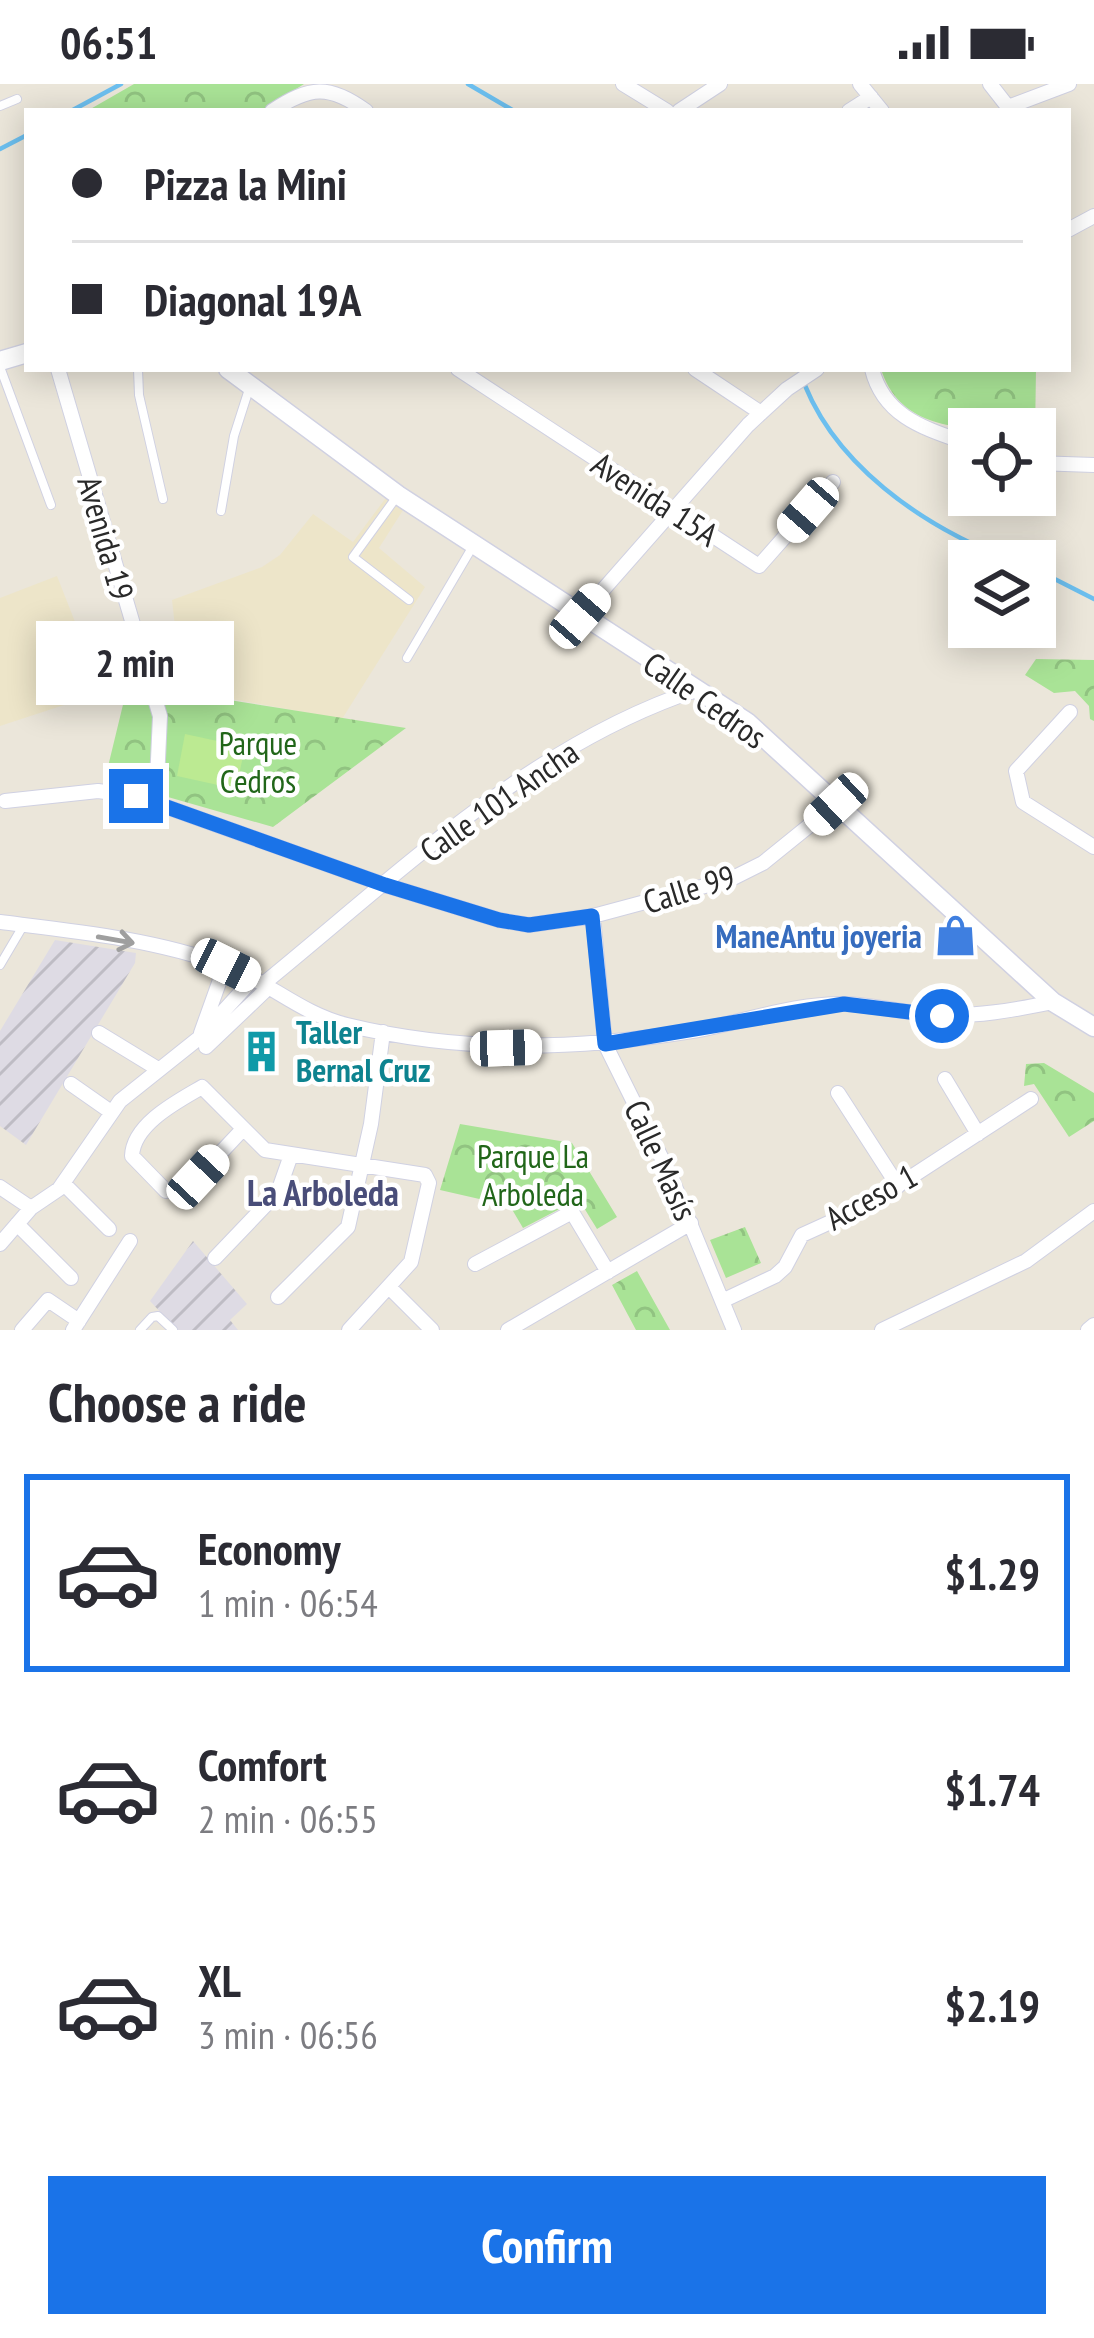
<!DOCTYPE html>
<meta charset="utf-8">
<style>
:root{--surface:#fff;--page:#f7f7f7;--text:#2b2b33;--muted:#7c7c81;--line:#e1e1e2;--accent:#1a73e8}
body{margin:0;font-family:"PT Sans Narrow",sans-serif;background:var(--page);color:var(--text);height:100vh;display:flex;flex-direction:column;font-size:45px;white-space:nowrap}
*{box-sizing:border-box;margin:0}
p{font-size:39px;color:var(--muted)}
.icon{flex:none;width:66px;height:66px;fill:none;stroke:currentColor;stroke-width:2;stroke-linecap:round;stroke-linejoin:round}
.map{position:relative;height:1246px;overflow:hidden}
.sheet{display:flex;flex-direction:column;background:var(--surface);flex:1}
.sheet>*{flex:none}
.hud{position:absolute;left:24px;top:24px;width:1047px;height:264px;border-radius:0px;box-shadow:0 6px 30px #0003;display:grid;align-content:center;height:264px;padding:0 48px;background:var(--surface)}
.buttons{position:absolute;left:948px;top:324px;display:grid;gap:24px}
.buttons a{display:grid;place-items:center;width:108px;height:108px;border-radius:0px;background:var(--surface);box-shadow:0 6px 30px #0003;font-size:60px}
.end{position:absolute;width:54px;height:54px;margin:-27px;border:15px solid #1a73e8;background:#fff;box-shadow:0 0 0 6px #fff}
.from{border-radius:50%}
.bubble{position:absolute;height:84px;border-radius:0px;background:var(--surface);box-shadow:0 6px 30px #0003;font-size:39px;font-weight:600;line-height:84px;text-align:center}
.car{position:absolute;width:36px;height:72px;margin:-36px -18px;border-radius:15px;box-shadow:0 0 9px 3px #0007;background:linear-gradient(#fff 24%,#345 0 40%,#fff 0 76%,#345 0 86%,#fff 0)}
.hud b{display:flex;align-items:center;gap:42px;height:114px;font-size:45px}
.hud b+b{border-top:3px solid var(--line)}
.hud i{width:30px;height:30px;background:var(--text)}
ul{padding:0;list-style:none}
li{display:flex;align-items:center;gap:36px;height:198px;margin:0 24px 18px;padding:0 24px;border:6px solid transparent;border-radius:0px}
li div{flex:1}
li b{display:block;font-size:45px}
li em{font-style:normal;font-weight:600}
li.selected{border-color:var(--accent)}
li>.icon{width:108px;height:108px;stroke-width:1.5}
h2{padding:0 48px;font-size:54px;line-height:144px}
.cta{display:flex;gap:24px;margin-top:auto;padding:24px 48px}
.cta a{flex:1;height:138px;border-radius:0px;background:var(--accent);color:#fff;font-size:48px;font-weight:600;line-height:138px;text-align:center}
.status{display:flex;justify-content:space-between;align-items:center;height:84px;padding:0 60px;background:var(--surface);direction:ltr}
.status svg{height:33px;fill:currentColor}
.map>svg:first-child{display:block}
</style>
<div class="status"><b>06:51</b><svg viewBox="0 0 49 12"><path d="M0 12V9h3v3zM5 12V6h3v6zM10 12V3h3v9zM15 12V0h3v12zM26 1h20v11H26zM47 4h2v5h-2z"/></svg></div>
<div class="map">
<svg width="1094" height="1246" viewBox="0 0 1094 1246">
<defs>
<pattern id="industrial-furrows" width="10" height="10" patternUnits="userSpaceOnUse" patternTransform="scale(3)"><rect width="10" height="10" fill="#dedbe4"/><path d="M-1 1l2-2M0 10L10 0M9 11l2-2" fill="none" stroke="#bebcc4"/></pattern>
<pattern id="park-crowns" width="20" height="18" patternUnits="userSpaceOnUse" patternTransform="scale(3)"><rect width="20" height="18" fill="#a9e396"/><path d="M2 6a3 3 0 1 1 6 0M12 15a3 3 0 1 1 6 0" fill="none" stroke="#91c381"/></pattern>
</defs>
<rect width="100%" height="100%" fill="#ebe6da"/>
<path fill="url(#industrial-furrows)" d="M 55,856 L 136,869 L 135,879 L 26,1061 L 0,1042 L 0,947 Z
M 193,1157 L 247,1220 L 230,1236 L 238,1246 L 177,1246 L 150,1217 Z"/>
<path fill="#ede5c9" d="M 388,411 L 405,423 L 379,464 L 425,503 L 342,635 L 182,606 L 172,516 L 262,483 L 280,471 L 313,430 L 353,458 Z
M 57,492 L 90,576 L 123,565 L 128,600 L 0,642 L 0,514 Z"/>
<path fill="url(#park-crowns)" d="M 134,0 L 304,0 L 261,27 L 87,27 Z
M 881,285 L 1036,285 L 1035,352 L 1035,345 C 980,345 902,353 881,285 Z
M 1036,575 L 1094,576 L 1094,637 L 1090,635 L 1089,622 L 1075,607 L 1054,609 L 1025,591 Z
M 128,600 L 406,644 L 273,743 L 105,695 Z
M 1044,979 L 1094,1009 L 1094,1037 L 1069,1053 L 1034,1000 L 1024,1002 L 1026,980 Z
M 460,1040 L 572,1059 L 617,1133 L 597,1145 L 581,1119 L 573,1118 L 523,1144 L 510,1122 L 440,1106 Z
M 745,1143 L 761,1179 L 726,1194 L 710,1156 Z
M 637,1187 L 670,1246 L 636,1246 L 612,1201 Z"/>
<path fill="#bcea92" d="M 185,650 L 245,663 L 236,705 L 177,692 Z"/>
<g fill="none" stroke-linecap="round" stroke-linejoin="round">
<path stroke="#6cbfef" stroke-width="4.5" d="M 468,0 L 514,27
M 71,27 L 121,0
M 0,65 L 27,51
M 799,285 C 829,380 925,444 1013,477
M 1035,485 L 1094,515"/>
<defs>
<path id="lane" d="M 0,22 L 17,15
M 0,283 L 51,421
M 138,285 L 139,311 L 163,415
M 398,411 L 353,473 L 409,516
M 221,427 L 234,352 L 250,302
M 407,574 L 473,462
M 0,881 L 23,842
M 140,1246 L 152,1233 L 158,1232 L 173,1246"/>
<path id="street" d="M 623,0 L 667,27
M 860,0 L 882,27
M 990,0 L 1008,23
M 272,27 C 310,2 329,0 366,27
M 679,27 L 720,0
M 849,27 L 871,13
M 1009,27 L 1008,23 L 1069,0
M 1068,146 L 1094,132
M 58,285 L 160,632 L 156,719
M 458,285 L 759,482 L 833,398
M 695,285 L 761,329
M 872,285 C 884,334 927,345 969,360
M 1035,379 L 1094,381
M 580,532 L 748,341 L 787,305 L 817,285
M 1070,628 L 1016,687 L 1023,718 L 1094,763
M 5,717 L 98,707 L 136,712 L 385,801 L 499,836 L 529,841 L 593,832 L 731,795 L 763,779 L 836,720
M 593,832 L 605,960 L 671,1093 L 734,1246
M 0,838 C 73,847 155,855 224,881 C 268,897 301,930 347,941 C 462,969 576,966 692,947 C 742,939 793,919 845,920 C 875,921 905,929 936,931 C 975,933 1015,926 1053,918
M 263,900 C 397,791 530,661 696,606
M 99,949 L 158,985
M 201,949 L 225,882
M 206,963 L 269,903
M 945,995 L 978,1050
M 71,1000 L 111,1028
M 838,1009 L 898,1102
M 198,1093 L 242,1046
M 63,1099 L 109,1145
M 0,1103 L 31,1124
M 166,1107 L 132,1072 C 133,1040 178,1017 202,1003 L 265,1066 L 425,1091 L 429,1099 L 411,1178 L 349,1246
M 17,1140 L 71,1194
M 0,1160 L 31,1124 L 59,1105 L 120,1017 L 199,954 L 253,895
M 215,1174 L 278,1108 L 291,1071
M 475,1180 L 572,1128 L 608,1188
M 391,1205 L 432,1246
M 278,1213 L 348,1143 L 371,1040 L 383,948
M 722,1217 L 775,1192 L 785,1183 L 802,1151 L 868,1121 L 1031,1015
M 22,1246 L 48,1216 L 79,1237
M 73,1246 L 130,1157
M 508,1246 L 691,1139
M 882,1246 L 1026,1177 L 1094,1127
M 1088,1246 L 1094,1241"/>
<path id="secondary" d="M 0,277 L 27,269
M 228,285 L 398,411 L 747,638 L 1053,918 L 1094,943"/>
</defs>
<use href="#lane" stroke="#d0d1e2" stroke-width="10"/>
<use href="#street" stroke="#d0d1e2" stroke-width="16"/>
<use href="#secondary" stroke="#d0d1e2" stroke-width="21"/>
<use href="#lane" stroke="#fff" stroke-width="8"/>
<use href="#street" stroke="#fff" stroke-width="14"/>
<use href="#secondary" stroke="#fff" stroke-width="18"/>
</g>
<defs><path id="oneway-shaft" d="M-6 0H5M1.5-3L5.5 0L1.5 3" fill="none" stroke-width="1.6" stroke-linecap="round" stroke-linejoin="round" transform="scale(3)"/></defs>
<use stroke="#9f9f9f" href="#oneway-shaft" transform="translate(116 856) rotate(10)"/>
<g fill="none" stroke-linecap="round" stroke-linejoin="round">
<path stroke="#1a73e8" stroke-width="15" d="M 136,712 L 385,801 L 499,836 L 529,841 L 592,832 L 605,960 L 844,920 L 942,932"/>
</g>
<defs>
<symbol id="shop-bare" viewBox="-9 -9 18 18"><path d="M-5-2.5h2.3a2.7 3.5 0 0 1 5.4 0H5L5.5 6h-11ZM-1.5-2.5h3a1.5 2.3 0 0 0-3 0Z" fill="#3f7fe0" stroke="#fff" stroke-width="2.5" paint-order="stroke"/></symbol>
<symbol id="building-bare" viewBox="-9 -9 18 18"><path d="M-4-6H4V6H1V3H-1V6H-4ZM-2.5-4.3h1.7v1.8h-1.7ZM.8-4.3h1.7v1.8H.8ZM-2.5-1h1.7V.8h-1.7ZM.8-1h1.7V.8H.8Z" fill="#0f9aa8" stroke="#fff" stroke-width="2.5" paint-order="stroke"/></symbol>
</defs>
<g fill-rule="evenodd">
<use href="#shop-bare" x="926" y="822" width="59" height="59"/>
<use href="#building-bare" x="232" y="938" width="59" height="59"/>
</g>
<g text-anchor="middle" stroke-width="9" stroke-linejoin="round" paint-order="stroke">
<g font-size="33" fill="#292929" stroke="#fff">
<text transform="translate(655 415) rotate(33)" y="12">Avenida 15A</text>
<text transform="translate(106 454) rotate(74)" y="12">Avenida 19</text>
<text transform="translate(705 616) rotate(35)" y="12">Calle Cedros</text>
<text transform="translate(499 717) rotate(-35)" y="12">Calle 101 Ancha</text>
<text transform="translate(689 805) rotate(-17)" y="12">Calle 99</text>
<text transform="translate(661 1076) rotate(65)" y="12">Calle Masís</text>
<text transform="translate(871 1113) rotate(-29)" y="12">Acceso 1</text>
</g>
<g font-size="33" fill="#216619" stroke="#fff">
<text x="258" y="671">Parque<tspan x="258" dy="38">Cedros</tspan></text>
<text x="533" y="1084">Parque La<tspan x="533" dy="38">Arboleda</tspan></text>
</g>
<g font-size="33" font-weight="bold" fill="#366cbe" stroke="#fff" text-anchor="end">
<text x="922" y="864">ManeAntu joyeria</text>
</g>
<g font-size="33" font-weight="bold" fill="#0d838f" stroke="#fff" text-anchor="start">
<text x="296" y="960">Taller<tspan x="296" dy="38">Bernal Cruz</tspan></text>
</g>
<g font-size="36" font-weight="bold" fill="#494d79" stroke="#fff">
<text x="323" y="1122">La Arboleda</text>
</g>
</g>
</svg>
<div class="buttons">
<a><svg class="icon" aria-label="locate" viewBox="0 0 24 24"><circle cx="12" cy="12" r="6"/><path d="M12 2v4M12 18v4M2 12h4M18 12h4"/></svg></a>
<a><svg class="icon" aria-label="layers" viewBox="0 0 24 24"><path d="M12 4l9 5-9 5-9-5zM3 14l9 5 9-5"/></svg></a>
</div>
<i class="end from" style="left:942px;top:932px"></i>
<i class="end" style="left:136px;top:712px"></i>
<div class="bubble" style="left:36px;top:537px;width:198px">2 min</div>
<i class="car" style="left:808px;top:426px;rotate:221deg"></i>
<i class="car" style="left:580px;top:532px;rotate:41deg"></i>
<i class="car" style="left:836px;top:720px;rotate:227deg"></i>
<i class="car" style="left:226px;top:881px;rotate:116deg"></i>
<i class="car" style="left:506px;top:964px;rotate:88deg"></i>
<i class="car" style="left:198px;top:1093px;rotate:43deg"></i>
<div class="hud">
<b><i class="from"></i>Pizza la Mini</b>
<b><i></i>Diagonal 19A</b>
</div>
</div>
<section class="sheet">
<h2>Choose a ride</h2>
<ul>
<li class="selected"><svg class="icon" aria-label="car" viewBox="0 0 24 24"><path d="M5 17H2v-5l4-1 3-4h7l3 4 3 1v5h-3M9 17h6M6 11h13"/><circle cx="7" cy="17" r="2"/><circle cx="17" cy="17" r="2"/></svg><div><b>Economy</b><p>1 min · 06:54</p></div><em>$1.29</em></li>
<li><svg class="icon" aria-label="car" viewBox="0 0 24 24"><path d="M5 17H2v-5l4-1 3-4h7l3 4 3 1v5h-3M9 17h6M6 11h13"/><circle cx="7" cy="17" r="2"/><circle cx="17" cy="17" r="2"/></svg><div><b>Comfort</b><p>2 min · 06:55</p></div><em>$1.74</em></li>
<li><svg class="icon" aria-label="car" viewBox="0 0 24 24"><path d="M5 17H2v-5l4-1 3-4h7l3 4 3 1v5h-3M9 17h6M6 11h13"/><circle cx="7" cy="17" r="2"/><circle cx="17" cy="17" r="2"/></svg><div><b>XL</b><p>3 min · 06:56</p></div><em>$2.19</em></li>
</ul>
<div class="cta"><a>Confirm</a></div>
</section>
